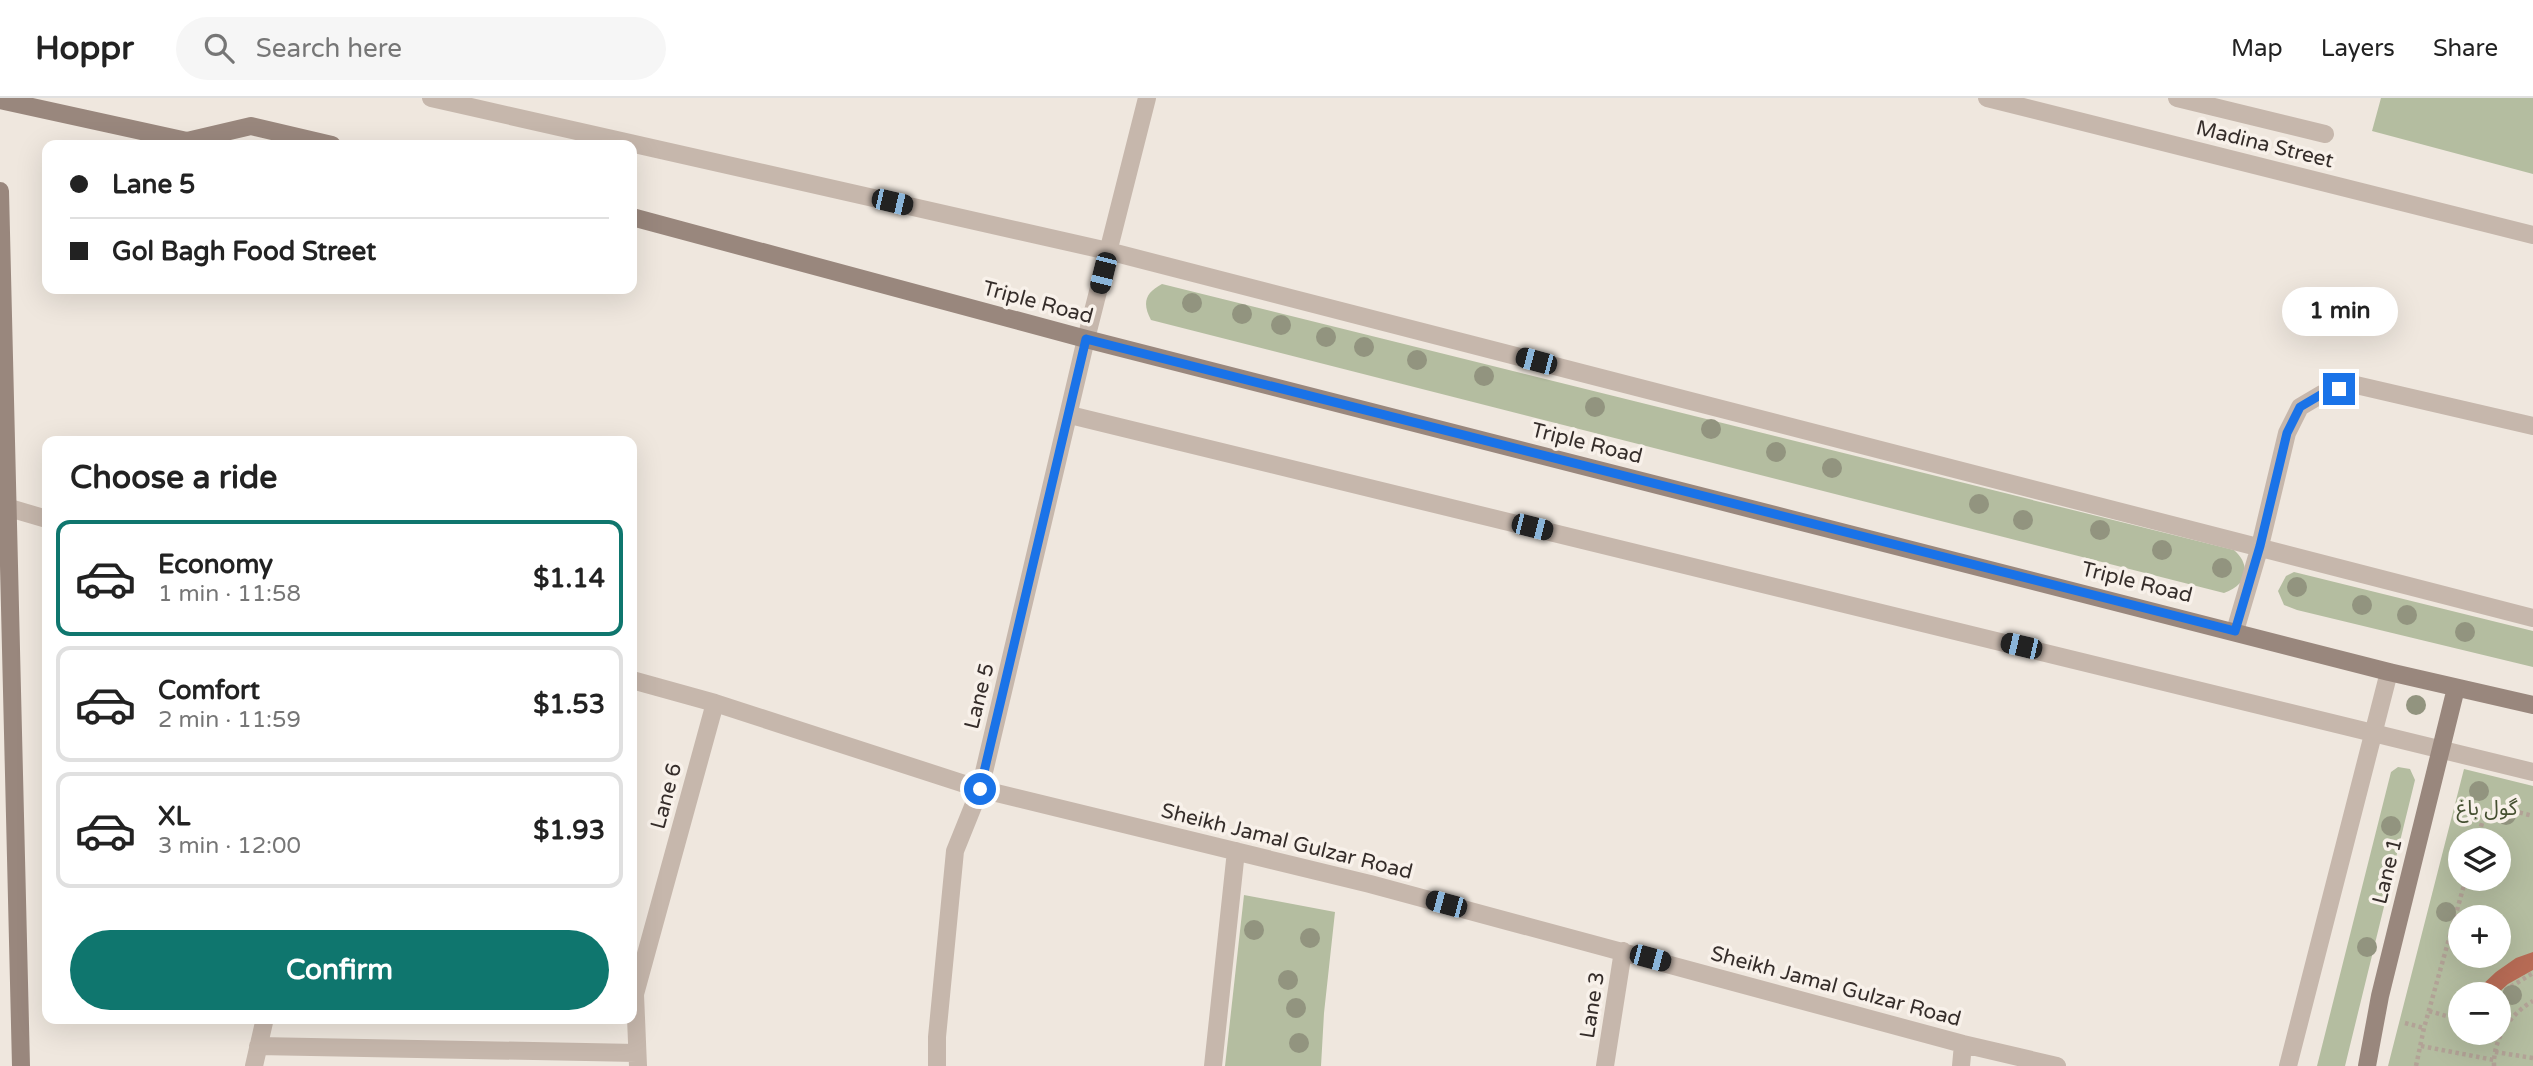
<!DOCTYPE html>
<meta charset="utf-8">
<style>
:root{--surface:#fff;--page:#f6f6f6;--text:#222;--muted:#767676;--line:#e0e0e0;--accent:#0f766e}
body{margin:0;font-family:"Varela Round","Noto Sans Arabic",sans-serif;background:var(--page);color:var(--text);height:100vh;display:flex;flex-direction:column;font-size:26px;white-space:nowrap}
*{box-sizing:border-box;margin:0}
p{font-size:23px;color:var(--muted)}
.icon{flex:none;width:38px;height:38px;fill:none;stroke:currentColor;stroke-width:2;stroke-linecap:round;stroke-linejoin:round}
.map{position:relative;flex:1;overflow:hidden}
.sheet{position:absolute;left:42px;top:338px;width:595px;height:588px;display:flex;flex-direction:column;background:var(--surface);border-radius:14px;box-shadow:0 7px 28px #0002}
.sheet>*{flex:none}
.guide{position:absolute;left:42px;top:42px;width:595px;height:154px;border-radius:14px;box-shadow:0 7px 28px #0002;display:grid;align-content:center;height:154px;padding:0 28px;background:var(--surface)}
.tools{position:absolute;left:2448px;top:730px;display:grid;gap:14px}
.tools a{display:grid;place-items:center;width:63px;height:63px;border-radius:50%;background:var(--surface);box-shadow:0 7px 28px #0002;font-size:35px}
.end{position:absolute;width:32px;height:32px;margin:-16px;border:9px solid #1a73e8;background:#fff;box-shadow:0 0 0 4px #fff}
.from{border-radius:50%}
.bubble{position:absolute;height:49px;border-radius:24px;background:var(--surface);box-shadow:0 7px 28px #0002;font-size:23px;font-weight:700;line-height:49px;text-align:center}
.car{position:absolute;width:21px;height:42px;margin:-21px -10px;border-radius:9px;box-shadow:0 0 5px 2px #0007;background:linear-gradient(#222 24%,#8ab4d8 0 40%,#222 0 76%,#8ab4d8 0 86%,#222 0)}
.guide b{display:flex;align-items:center;gap:24px;height:66px;font-size:26px}
.guide b+b{border-top:2px solid var(--line)}
.guide i{width:18px;height:18px;background:var(--text)}
ul{padding:0;list-style:none}
li{display:flex;align-items:center;gap:21px;height:116px;margin:0 14px 10px;padding:0 14px;border:4px solid var(--line);border-radius:14px}
li div{flex:1}
li b{display:block;font-size:26px}
li em{font-style:normal;font-weight:700}
li.selected{border-color:var(--accent)}
li>.icon{width:63px;height:63px;stroke-width:1.5}
h2{padding:0 28px;font-size:32px;line-height:84px}
.button{display:flex;gap:14px;margin-top:auto;padding:14px 28px}
.button a{flex:1;height:80px;border-radius:42px;background:var(--accent);color:#fff;font-size:28px;font-weight:700;line-height:80px;text-align:center}
header{display:flex;align-items:center;gap:42px;box-sizing:border-box;height:98px;padding:0 35px;background:var(--surface);border-bottom:2px solid var(--line)}
header strong{font-size:33px}
nav{display:flex;gap:38px;margin-inline-start:auto;font-size:24px}
.search{width:490px;height:63px;background:var(--page);display:flex;align-items:center;gap:18px;box-sizing:border-box;padding:0 24px;border-radius:38px;color:var(--muted);font-size:26px}
.map>svg:first-child{display:block}
</style>
<header>
<strong>Hoppr</strong>
<div class="search"><svg class="icon" aria-label="search" viewBox="0 0 24 24"><circle cx="10" cy="10" r="6"/><path d="M15 15l6 6"/></svg>Search here</div>
<nav><a>Map</a><a>Layers</a><a>Share</a></nav>
</header>
<div class="map">
<svg width="2533" height="968" viewBox="0 0 2533 968">
<rect width="100%" height="100%" fill="#efe7de"/>
<path fill="#b4bda0" fill-rule="evenodd" d="M 2381,0 L 2533,0 L 2533,76 L 2372,33 Z
M 1162,186 L 2234,452 C 2252,468 2247,487 2224,495 L 1151,222 C 1142,205 1145,195 1162,186 Z
M 2294,474 L 2533,533 L 2533,569 L 2297,512 L 2284,507 L 2278,493 L 2286,478 Z
M 2398,669 L 2410,671 L 2415,682 L 2345,968 L 2317,968 L 2391,674 Z
M 2464,671 L 2533,688 L 2533,968 L 2388,968 ZM 2460,742 L 2499,742 L 2499,780 L 2460,780 ZM 2460,819 L 2499,819 L 2499,858 L 2460,858 ZM 2460,896 L 2499,896 L 2499,934 L 2460,934 Z
M 1244,797 L 1335,814 L 1324,915 L 1321,968 L 1225,968 Z"/>
<path fill="#b76b55" d="M 2533,854 L 2533,872 L 2508,886 L 2497,896 L 2487,896 L 2481,888 L 2496,874 L 2516,860 Z"/>
<g fill="none" stroke-linecap="round" stroke-linejoin="round">
<path stroke="#b2a296" stroke-width="4.5" stroke-dasharray="3.5 3.5" stroke-linecap="butt" d="M 2477,742 L 2482,725 L 2489,713 L 2502,710 L 2533,718
M 2499,896 L 2533,875
M 2499,908 L 2510,922
M 2429,913 L 2460,922
M 2405,925 L 2424,930
M 2421,948 L 2494,962
M 2495,954 L 2533,960
M 2416,968 L 2424,930 L 2466,780
M 2494,968 C 2493,941 2510,916 2533,903"/>
<path stroke="#c6b7ac" stroke-width="18" d="M 2177,0 L 2325,36"/>
<path stroke="#c6b7ac" stroke-width="18" d="M 431,0 L 1108,153 L 2533,520
M 1987,0 L 2533,137
M 1070,317 L 2533,674
M 6,409 L 47,421
M 2235,533 L 2260,448 L 2287,335 L 2300,309 L 2322,296 L 2356,287 L 2533,328
M 632,582 L 715,605 L 980,691 L 1370,786 L 1963,946 L 2057,968
M 258,948 L 637,955
M 254,968 L 265,920
M 638,968 L 635,896 L 715,605
M 937,968 L 937,939 L 955,753 L 980,691 L 1086,241 L 1147,0
M 1213,968 L 1236,753
M 1605,968 L 1623,853
M 1961,968 L 1963,946
M 2288,968 L 2389,574"/>
<path stroke="#99877d" stroke-width="18" d="M 0,2 L 187,43 L 251,28 L 332,47
M 0,93 L 21,968
M 632,119 L 1086,241 L 2389,574 L 2533,607
M 2367,968 L 2380,898 L 2456,590"/>
</g>
<g fill="#92947f">
<circle cx="1192" cy="205" r="10"/>
<circle cx="1242" cy="216" r="10"/>
<circle cx="1281" cy="227" r="10"/>
<circle cx="1326" cy="239" r="10"/>
<circle cx="1364" cy="249" r="10"/>
<circle cx="1417" cy="262" r="10"/>
<circle cx="1484" cy="278" r="10"/>
<circle cx="1595" cy="309" r="10"/>
<circle cx="1711" cy="331" r="10"/>
<circle cx="1776" cy="354" r="10"/>
<circle cx="1832" cy="370" r="10"/>
<circle cx="1979" cy="406" r="10"/>
<circle cx="2023" cy="422" r="10"/>
<circle cx="2100" cy="432" r="10"/>
<circle cx="2162" cy="452" r="10"/>
<circle cx="2222" cy="470" r="10"/>
<circle cx="2297" cy="489" r="10"/>
<circle cx="2362" cy="507" r="10"/>
<circle cx="2407" cy="517" r="10"/>
<circle cx="2465" cy="534" r="10"/>
<circle cx="2416" cy="607" r="10"/>
<circle cx="2479" cy="693" r="10"/>
<circle cx="2506" cy="717" r="10"/>
<circle cx="2391" cy="728" r="10"/>
<circle cx="2446" cy="814" r="10"/>
<circle cx="1254" cy="832" r="10"/>
<circle cx="1310" cy="840" r="10"/>
<circle cx="2367" cy="849" r="10"/>
<circle cx="1288" cy="882" r="10"/>
<circle cx="2512" cy="897" r="10"/>
<circle cx="1296" cy="910" r="10"/>
<circle cx="1299" cy="945" r="10"/>
</g>
<g fill="none" stroke-linecap="round" stroke-linejoin="round">
<path stroke="#1a73e8" stroke-width="9" d="M 980,691 L 1086,241 L 2235,533 L 2260,448 L 2287,335 L 2300,309 L 2322,296 L 2339,291"/>
</g>
<g text-anchor="middle" stroke-width="7" stroke-linejoin="round" paint-order="stroke">
<g font-size="21" fill="#352d2a" stroke="#f8f1ea">
<text transform="translate(2265 46) rotate(14)" y="7">Madina Street</text>
<text transform="translate(1038 204) rotate(15)" y="7">Triple Road</text>
<text transform="translate(1587 345) rotate(14)" y="7">Triple Road</text>
<text transform="translate(2137 484) rotate(14)" y="7">Triple Road</text>
<text transform="translate(979 598) rotate(-76)" y="7">Lane 5</text>
<text transform="translate(666 698) rotate(-75)" y="7">Lane 6</text>
<text transform="translate(1287 743) rotate(14)" y="7">Sheikh Jamal Gulzar Road</text>
<text transform="translate(2387 773) rotate(-76)" y="7">Lane 1</text>
<text transform="translate(1836 888) rotate(15)" y="7">Sheikh Jamal Gulzar Road</text>
<text transform="translate(1592 907) rotate(-81)" y="7">Lane 3</text>
</g>
<g font-size="21" fill="#455031" stroke="#f8f1ea">
<text x="2487" y="717">گول باغ</text>
</g>
</g>
</svg>
<div class="tools">
<a><svg class="icon" aria-label="layers" viewBox="0 0 24 24"><path d="M12 4l9 5-9 5-9-5zM3 14l9 5 9-5"/></svg></a>
<a>+</a>
<a>−</a>
</div>
<i class="end from" style="left:980px;top:691px"></i>
<i class="end" style="left:2339px;top:291px"></i>
<div class="bubble" style="left:2282px;top:189px;width:116px">1 min</div>
<i class="car" style="left:892px;top:104px;rotate:103deg"></i>
<i class="car" style="left:1103px;top:175px;rotate:194deg"></i>
<i class="car" style="left:1536px;top:263px;rotate:285deg"></i>
<i class="car" style="left:1532px;top:429px;rotate:104deg"></i>
<i class="car" style="left:2021px;top:548px;rotate:283deg"></i>
<i class="car" style="left:1446px;top:806px;rotate:285deg"></i>
<i class="car" style="left:1650px;top:860px;rotate:105deg"></i>
<div class="guide">
<b><i class="from"></i>Lane 5</b>
<b><i></i>Gol Bagh Food Street</b>
</div>
<section class="sheet">
<h2>Choose a ride</h2>
<ul>
<li class="selected"><svg class="icon" aria-label="car" viewBox="0 0 24 24"><path d="M5 17H2v-5l4-1 3-4h7l3 4 3 1v5h-3M9 17h6M6 11h13"/><circle cx="7" cy="17" r="2"/><circle cx="17" cy="17" r="2"/></svg><div><b>Economy</b><p>1 min · 11:58</p></div><em>$1.14</em></li>
<li><svg class="icon" aria-label="car" viewBox="0 0 24 24"><path d="M5 17H2v-5l4-1 3-4h7l3 4 3 1v5h-3M9 17h6M6 11h13"/><circle cx="7" cy="17" r="2"/><circle cx="17" cy="17" r="2"/></svg><div><b>Comfort</b><p>2 min · 11:59</p></div><em>$1.53</em></li>
<li><svg class="icon" aria-label="car" viewBox="0 0 24 24"><path d="M5 17H2v-5l4-1 3-4h7l3 4 3 1v5h-3M9 17h6M6 11h13"/><circle cx="7" cy="17" r="2"/><circle cx="17" cy="17" r="2"/></svg><div><b>XL</b><p>3 min · 12:00</p></div><em>$1.93</em></li>
</ul>
<div class="button"><a>Confirm</a></div>
</section>
</div>
